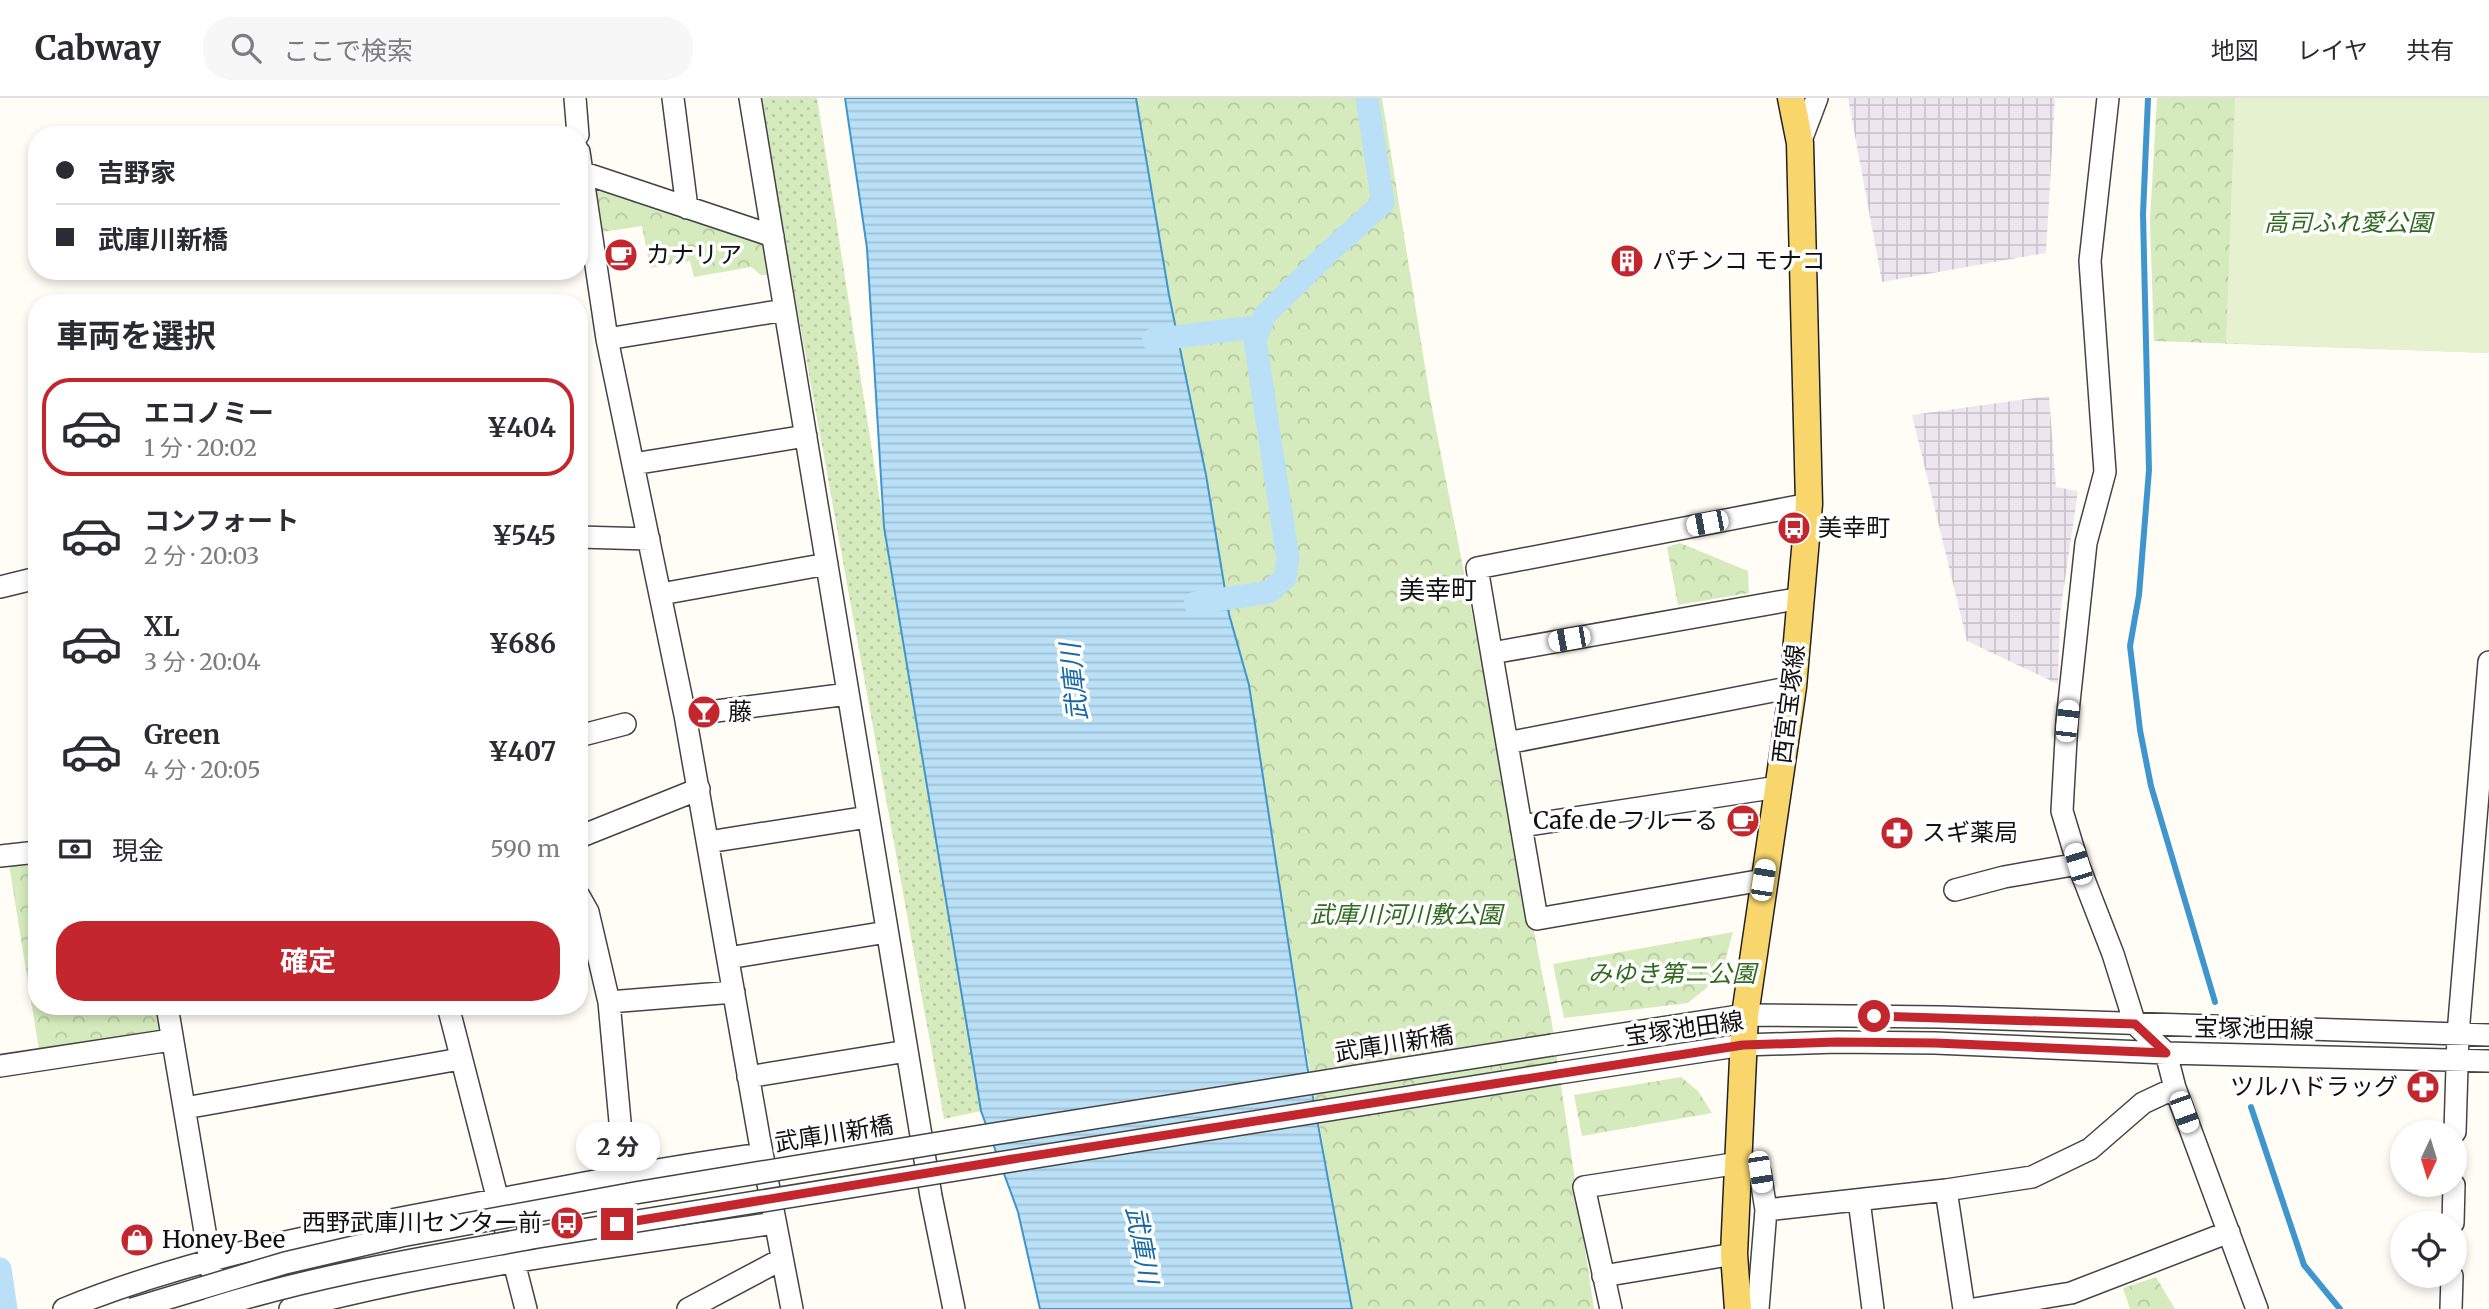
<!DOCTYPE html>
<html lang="ja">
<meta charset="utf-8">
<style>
:root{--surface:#fff;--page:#f7f7f7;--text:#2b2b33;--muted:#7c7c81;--line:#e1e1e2;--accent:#c4262e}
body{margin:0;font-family:Merriweather,"Noto Sans JP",serif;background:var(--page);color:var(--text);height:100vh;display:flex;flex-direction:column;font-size:26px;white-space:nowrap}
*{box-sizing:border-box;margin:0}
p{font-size:23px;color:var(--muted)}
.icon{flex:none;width:38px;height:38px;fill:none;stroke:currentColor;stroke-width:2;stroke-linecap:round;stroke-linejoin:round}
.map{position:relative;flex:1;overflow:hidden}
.side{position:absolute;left:28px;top:196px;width:560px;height:721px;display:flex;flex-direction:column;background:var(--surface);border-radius:28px;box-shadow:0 4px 10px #0003}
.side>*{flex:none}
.guide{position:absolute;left:28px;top:28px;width:560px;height:154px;border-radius:28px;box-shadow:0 4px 10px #0003;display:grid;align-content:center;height:154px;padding:0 28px;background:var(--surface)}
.needle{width:46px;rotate:184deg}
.tools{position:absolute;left:2390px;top:1022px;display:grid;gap:14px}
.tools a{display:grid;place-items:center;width:77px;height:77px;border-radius:50%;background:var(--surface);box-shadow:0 4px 10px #0003;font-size:35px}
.end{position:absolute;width:32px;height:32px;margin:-16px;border:9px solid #c4262e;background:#fff;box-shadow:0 0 0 4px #fff}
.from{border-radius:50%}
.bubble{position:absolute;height:49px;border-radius:24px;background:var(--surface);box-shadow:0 4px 10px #0003;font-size:23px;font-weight:700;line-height:49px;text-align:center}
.car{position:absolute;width:21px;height:42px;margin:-21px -10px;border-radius:9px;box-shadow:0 0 5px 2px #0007;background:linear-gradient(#fff 24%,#345 0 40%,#fff 0 76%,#345 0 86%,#fff 0)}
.guide b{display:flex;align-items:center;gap:24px;height:66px;font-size:26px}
.guide b+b{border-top:2px solid var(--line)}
.guide i{width:18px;height:18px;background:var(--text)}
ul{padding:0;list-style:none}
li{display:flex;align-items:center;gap:21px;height:98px;margin:0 14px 10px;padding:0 14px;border:4px solid transparent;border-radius:28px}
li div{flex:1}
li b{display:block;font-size:26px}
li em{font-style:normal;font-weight:700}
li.on{border-color:var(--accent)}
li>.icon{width:63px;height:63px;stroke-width:1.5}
h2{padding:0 28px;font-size:32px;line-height:84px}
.pay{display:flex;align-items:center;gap:18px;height:77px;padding:0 28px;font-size:26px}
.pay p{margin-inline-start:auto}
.primary-button{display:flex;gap:14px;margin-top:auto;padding:14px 28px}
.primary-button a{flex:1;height:80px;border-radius:28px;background:var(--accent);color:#fff;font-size:28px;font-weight:700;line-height:80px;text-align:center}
header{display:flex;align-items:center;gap:42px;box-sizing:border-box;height:98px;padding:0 35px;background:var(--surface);border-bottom:2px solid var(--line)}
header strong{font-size:33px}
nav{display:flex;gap:38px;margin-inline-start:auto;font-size:24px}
.search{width:490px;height:63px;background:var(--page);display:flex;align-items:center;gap:18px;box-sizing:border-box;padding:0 24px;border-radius:28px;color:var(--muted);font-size:26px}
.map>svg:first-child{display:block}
</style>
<header>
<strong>Cabway</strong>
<div class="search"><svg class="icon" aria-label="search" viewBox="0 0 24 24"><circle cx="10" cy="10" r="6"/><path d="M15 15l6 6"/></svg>ここで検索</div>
<nav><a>地図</a><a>レイヤ</a><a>共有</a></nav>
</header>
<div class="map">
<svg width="2489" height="1211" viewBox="0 0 2489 1211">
<defs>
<pattern id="industrial-grid" width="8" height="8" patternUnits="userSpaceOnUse" patternTransform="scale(1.75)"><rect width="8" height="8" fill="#eee6ef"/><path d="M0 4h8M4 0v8" fill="none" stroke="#cbc4cc"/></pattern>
<pattern id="grass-dots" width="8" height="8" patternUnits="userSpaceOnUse" patternTransform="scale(1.75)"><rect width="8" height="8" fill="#d5ebbd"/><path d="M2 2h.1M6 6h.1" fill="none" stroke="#b6c8a1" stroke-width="1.8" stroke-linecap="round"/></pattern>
<pattern id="park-crowns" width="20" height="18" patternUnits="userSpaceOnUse" patternTransform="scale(1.75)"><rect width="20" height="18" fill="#d5ebbd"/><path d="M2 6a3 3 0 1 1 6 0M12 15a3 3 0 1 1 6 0" fill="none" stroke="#b6c8a1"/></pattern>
<pattern id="water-rules" width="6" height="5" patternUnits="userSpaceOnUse" patternTransform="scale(1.75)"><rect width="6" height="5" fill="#b9e0f7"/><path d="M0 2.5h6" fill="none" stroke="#9ebfd3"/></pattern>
</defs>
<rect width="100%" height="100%" fill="#fffdf5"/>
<path fill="url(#industrial-grid)" d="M 1848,0 L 2055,0 L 2046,155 L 1882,184 Z
M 2049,298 L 2056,389 L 2078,393 L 2060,516 L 2058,586 L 1967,543 L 1912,317 Z"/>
<path fill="url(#grass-dots)" d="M 759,0 L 817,0 L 884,429 L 981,1013 L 944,1021 Z"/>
<path fill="url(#park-crowns)" d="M 1136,0 L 1382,0 L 1430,300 L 1552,926 L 1594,1211 L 1352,1211 L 1229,516 L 1206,377 L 1169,197 Z
M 2157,0 L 2489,0 L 2489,255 L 2154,243 L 2150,122 Z
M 594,85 L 769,148 L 774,177 L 761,177 L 751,169 L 694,179 L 690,163 L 650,170 L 642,128 L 596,135 Z
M 1680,445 L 1748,473 L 1749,495 L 1678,507 L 1667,449 Z
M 37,763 L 37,908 L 156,908 L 160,931 L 156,938 L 40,958 L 9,767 Z
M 1733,834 L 1721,878 L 1688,905 L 1564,920 L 1553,866 Z
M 1681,979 L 1698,993 L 1712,1015 L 1582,1038 L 1574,997 Z
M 2156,1179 L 2175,1211 L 2130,1211 L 2123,1190 Z"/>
<path fill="#e6f2cf" d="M 2235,0 L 2489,0 L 2489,255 L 2226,245 Z"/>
<path fill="url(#water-rules)" stroke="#3f96cf" stroke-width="2" d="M 845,0 L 1136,0 L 1169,197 L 1206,377 L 1229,516 L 1249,587 L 1307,967 L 1352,1211 L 1040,1211 L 1018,1114 L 981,1013 L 884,429 L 867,150 Z"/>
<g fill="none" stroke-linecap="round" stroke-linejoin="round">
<path stroke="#3f96cf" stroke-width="6" d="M 2148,0 L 2143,116 L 2149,372 L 2139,497 L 2130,548 L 2140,632 L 2151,688 L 2215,904
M 2251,1009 L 2304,1167 L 2340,1211"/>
<path stroke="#b9e0f7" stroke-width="23" d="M 1153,242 L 1261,228
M 1195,505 L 1269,494 L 1285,480 L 1288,461 L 1255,242 L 1265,217 L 1330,153 L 1383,105 L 1367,0
M 0,1171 L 6,1211"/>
<defs>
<path id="minor" d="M 575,0 L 578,37
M 673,0 L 687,110
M 750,0 L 931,1098 L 954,1211
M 2108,0 L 2090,163 L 2105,374 L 2086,445 L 2067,623 L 2062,713 L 2078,766 L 2113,856 L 2135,926 L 2166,955 L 2175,990 L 2257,1211
M 1800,45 L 1817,0
M 579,54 L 607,241 L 685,617 L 759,1039 L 792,1211
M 581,74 L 773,138
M 607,241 L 785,212
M 633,366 L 806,338
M 579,439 L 649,441
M 0,489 L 37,480
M 661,496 L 827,466
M 1492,555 L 1801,500
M 685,617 L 848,596
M 579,638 L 625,626
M 1507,645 L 1793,589
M 1522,728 L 1778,689
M 579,739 L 699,691
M 708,744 L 868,719
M 0,758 L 37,754
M 1763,782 L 1537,821 L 1477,470 L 1809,406
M 1955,792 L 2004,779 L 2078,766
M 579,798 L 588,814 L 609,904 L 625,1078
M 728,860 L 887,834
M 609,904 L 734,894
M 167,908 L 212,1175
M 448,908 L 526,1211
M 1552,947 L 1745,917 L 1940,919 L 2489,937
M 0,968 L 171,942
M 1559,975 L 1743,947 L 1837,944 L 1935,945 L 2166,955 L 2489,963
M 748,979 L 907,953
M 185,1010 L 460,961
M 2455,1034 L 2458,936 L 2489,564
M 1946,1092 L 1964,1211
M 1859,1102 L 1873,1211
M 2453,1125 L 2454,1087
M 1603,1178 L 1734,1156
M 64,1211 C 184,1162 311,1137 438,1113 C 546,1092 654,1071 762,1056
M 290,1211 C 449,1168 613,1149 775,1125
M 688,1211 L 782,1161
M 1611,1211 L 1584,1089 L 1739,1065 L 1760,1074 L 1766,1112 L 1946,1092 L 2032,1079 L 2090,1051 L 2143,1005 L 2175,990
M 1758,1211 L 1766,1112
M 1974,1211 L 2071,1195 L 2229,1134
M 2451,1211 L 2452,1178"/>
<path id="major" d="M 1738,1211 L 1734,1156 L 1745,917 L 1793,589 L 1809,406 L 1800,45 L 1791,0"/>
</defs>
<use href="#minor" stroke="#444" stroke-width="24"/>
<use href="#major" stroke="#222" stroke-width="29"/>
<use href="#minor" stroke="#fff" stroke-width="21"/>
<use href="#major" stroke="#f9d66b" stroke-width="26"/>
<defs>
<path id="minor-bridge" d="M 132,1211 L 285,1165 L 401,1138 L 635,1095 L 981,1038 L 1552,947
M 209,1211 C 316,1177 428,1159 538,1139 L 1559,975"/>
</defs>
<use href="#minor-bridge" stroke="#444" stroke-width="24" stroke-linecap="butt"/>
<use href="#minor-bridge" stroke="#fff" stroke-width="21"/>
</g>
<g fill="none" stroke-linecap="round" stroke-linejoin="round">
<path stroke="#c4262e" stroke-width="9" d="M 617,1126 L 1013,1061 L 1743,947 L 1837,944 L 1935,945 L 2166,955 L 2135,926 L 1874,918"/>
</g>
<defs>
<symbol id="cafe-disc" viewBox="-11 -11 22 22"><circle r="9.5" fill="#c4262e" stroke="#fff"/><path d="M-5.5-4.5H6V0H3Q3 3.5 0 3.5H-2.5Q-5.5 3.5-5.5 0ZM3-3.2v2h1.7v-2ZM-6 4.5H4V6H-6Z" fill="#fff"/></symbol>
<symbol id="building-disc" viewBox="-11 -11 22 22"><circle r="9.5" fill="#c4262e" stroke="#fff"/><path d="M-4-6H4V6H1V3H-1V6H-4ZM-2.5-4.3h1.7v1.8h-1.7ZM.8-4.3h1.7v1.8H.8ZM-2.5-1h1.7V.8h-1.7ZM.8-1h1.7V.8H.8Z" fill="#fff"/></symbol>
<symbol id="bus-disc" viewBox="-11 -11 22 22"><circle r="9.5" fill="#c4262e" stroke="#fff"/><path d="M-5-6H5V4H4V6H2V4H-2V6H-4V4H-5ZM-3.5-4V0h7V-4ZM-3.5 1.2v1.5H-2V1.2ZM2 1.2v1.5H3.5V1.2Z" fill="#fff"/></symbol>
<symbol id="bar-disc" viewBox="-11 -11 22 22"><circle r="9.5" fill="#c4262e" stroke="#fff"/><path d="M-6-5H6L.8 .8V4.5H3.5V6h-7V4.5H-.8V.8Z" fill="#fff"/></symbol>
<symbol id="pharmacy-disc" viewBox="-11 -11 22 22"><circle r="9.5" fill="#c4262e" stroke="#fff"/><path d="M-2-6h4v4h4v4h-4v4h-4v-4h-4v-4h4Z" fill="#fff"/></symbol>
<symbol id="shop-disc" viewBox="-11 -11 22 22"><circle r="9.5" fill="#c4262e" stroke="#fff"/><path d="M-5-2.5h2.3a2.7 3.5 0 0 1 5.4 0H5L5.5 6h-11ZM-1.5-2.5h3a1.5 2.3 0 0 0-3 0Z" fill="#fff"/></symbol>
</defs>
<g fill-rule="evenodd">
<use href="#cafe-disc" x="602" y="138" width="38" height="38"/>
<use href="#building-disc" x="1608" y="144" width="38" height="38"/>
<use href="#bus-disc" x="1775" y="411" width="38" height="38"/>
<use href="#bar-disc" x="685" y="595" width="38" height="38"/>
<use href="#cafe-disc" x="1724" y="704" width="38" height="38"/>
<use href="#pharmacy-disc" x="1878" y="716" width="38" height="38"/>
<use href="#pharmacy-disc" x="2404" y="970" width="38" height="38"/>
<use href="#bus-disc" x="548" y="1106" width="38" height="38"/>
<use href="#shop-disc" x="118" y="1123" width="38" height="38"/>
</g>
<g text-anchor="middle" stroke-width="7" stroke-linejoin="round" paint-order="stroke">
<g font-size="24" font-style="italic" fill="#2f6b1f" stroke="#fff">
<text x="2348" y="133">高司ふれ愛公園</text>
<text x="1406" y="825">武庫川河川敷公園</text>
<text x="1672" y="884">みゆき第ニ公園</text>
</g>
<g font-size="24" fill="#111" stroke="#fff" text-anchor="start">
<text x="646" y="165">カナリア</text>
<text x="1652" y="171">パチンコ モナコ</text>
<text x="1818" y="438">美幸町</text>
<text x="728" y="622">藤</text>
<text x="1718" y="731" text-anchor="end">Cafe de フルーる</text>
<text x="1922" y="743">スギ薬局</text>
<text x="2398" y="997" text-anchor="end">ツルハドラッグ</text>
<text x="542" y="1133" text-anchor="end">西野武庫川センター前</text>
<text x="162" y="1150">Honey Bee</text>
</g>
<g font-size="24" fill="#111" stroke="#fff">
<text transform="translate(1789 606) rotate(-83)" y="8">西宮宝塚線</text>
<text transform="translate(1684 931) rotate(-8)" y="8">宝塚池田線</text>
<text transform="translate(2254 931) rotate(1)" y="8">宝塚池田線</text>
<text transform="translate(1394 946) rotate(-9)" y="8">武庫川新橋</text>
<text transform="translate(834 1036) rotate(-9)" y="8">武庫川新橋</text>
</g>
<g font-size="26" fill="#111" stroke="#fff">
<text x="1438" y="501">美幸町</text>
</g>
<g font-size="26" font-style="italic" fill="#1768a6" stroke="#fff">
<text transform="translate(1074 584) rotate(-96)" y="9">武庫川</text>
<text transform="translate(1142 1147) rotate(80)" y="9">武庫川</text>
</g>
</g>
</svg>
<div class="tools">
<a><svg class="needle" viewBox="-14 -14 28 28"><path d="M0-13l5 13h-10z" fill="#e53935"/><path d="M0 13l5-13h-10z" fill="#7c7c81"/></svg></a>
<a><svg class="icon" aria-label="locate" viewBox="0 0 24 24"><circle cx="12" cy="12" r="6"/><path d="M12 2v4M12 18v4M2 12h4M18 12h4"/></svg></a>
</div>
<i class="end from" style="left:1874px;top:918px"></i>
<i class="end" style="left:617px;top:1126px"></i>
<div class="bubble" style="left:576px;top:1024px;width:84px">2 分</div>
<i class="car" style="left:1707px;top:425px;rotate:259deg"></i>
<i class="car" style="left:1569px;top:541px;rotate:260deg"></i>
<i class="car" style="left:2067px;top:623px;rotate:6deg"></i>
<i class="car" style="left:2078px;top:766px;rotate:343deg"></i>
<i class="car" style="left:1763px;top:782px;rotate:9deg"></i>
<i class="car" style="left:2184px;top:1014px;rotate:160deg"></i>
<i class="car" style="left:1760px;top:1074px;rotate:171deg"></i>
<div class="guide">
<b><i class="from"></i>吉野家</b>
<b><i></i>武庫川新橋</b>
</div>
<section class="side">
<h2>車両を選択</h2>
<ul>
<li class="on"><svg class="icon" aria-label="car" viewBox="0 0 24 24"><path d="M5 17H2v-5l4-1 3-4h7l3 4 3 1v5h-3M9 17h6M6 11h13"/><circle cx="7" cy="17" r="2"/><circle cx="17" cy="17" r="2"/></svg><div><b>エコノミー</b><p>1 分 · 20:02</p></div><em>¥404</em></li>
<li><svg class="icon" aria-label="car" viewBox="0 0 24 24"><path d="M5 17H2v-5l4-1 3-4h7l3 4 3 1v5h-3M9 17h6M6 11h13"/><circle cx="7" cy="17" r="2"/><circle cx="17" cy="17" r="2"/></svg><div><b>コンフォート</b><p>2 分 · 20:03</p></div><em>¥545</em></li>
<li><svg class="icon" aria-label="car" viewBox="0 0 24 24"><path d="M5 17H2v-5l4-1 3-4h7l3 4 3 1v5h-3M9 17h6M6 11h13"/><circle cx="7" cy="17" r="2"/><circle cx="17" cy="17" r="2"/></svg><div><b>XL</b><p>3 分 · 20:04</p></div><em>¥686</em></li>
<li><svg class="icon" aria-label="car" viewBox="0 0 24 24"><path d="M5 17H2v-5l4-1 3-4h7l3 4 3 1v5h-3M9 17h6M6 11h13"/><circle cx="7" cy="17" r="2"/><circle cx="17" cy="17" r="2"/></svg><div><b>Green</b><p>4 分 · 20:05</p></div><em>¥407</em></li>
</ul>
<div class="pay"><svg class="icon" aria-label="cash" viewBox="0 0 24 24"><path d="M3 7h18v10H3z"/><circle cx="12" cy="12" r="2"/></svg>現金<p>590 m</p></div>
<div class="primary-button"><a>確定</a></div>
</section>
</div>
